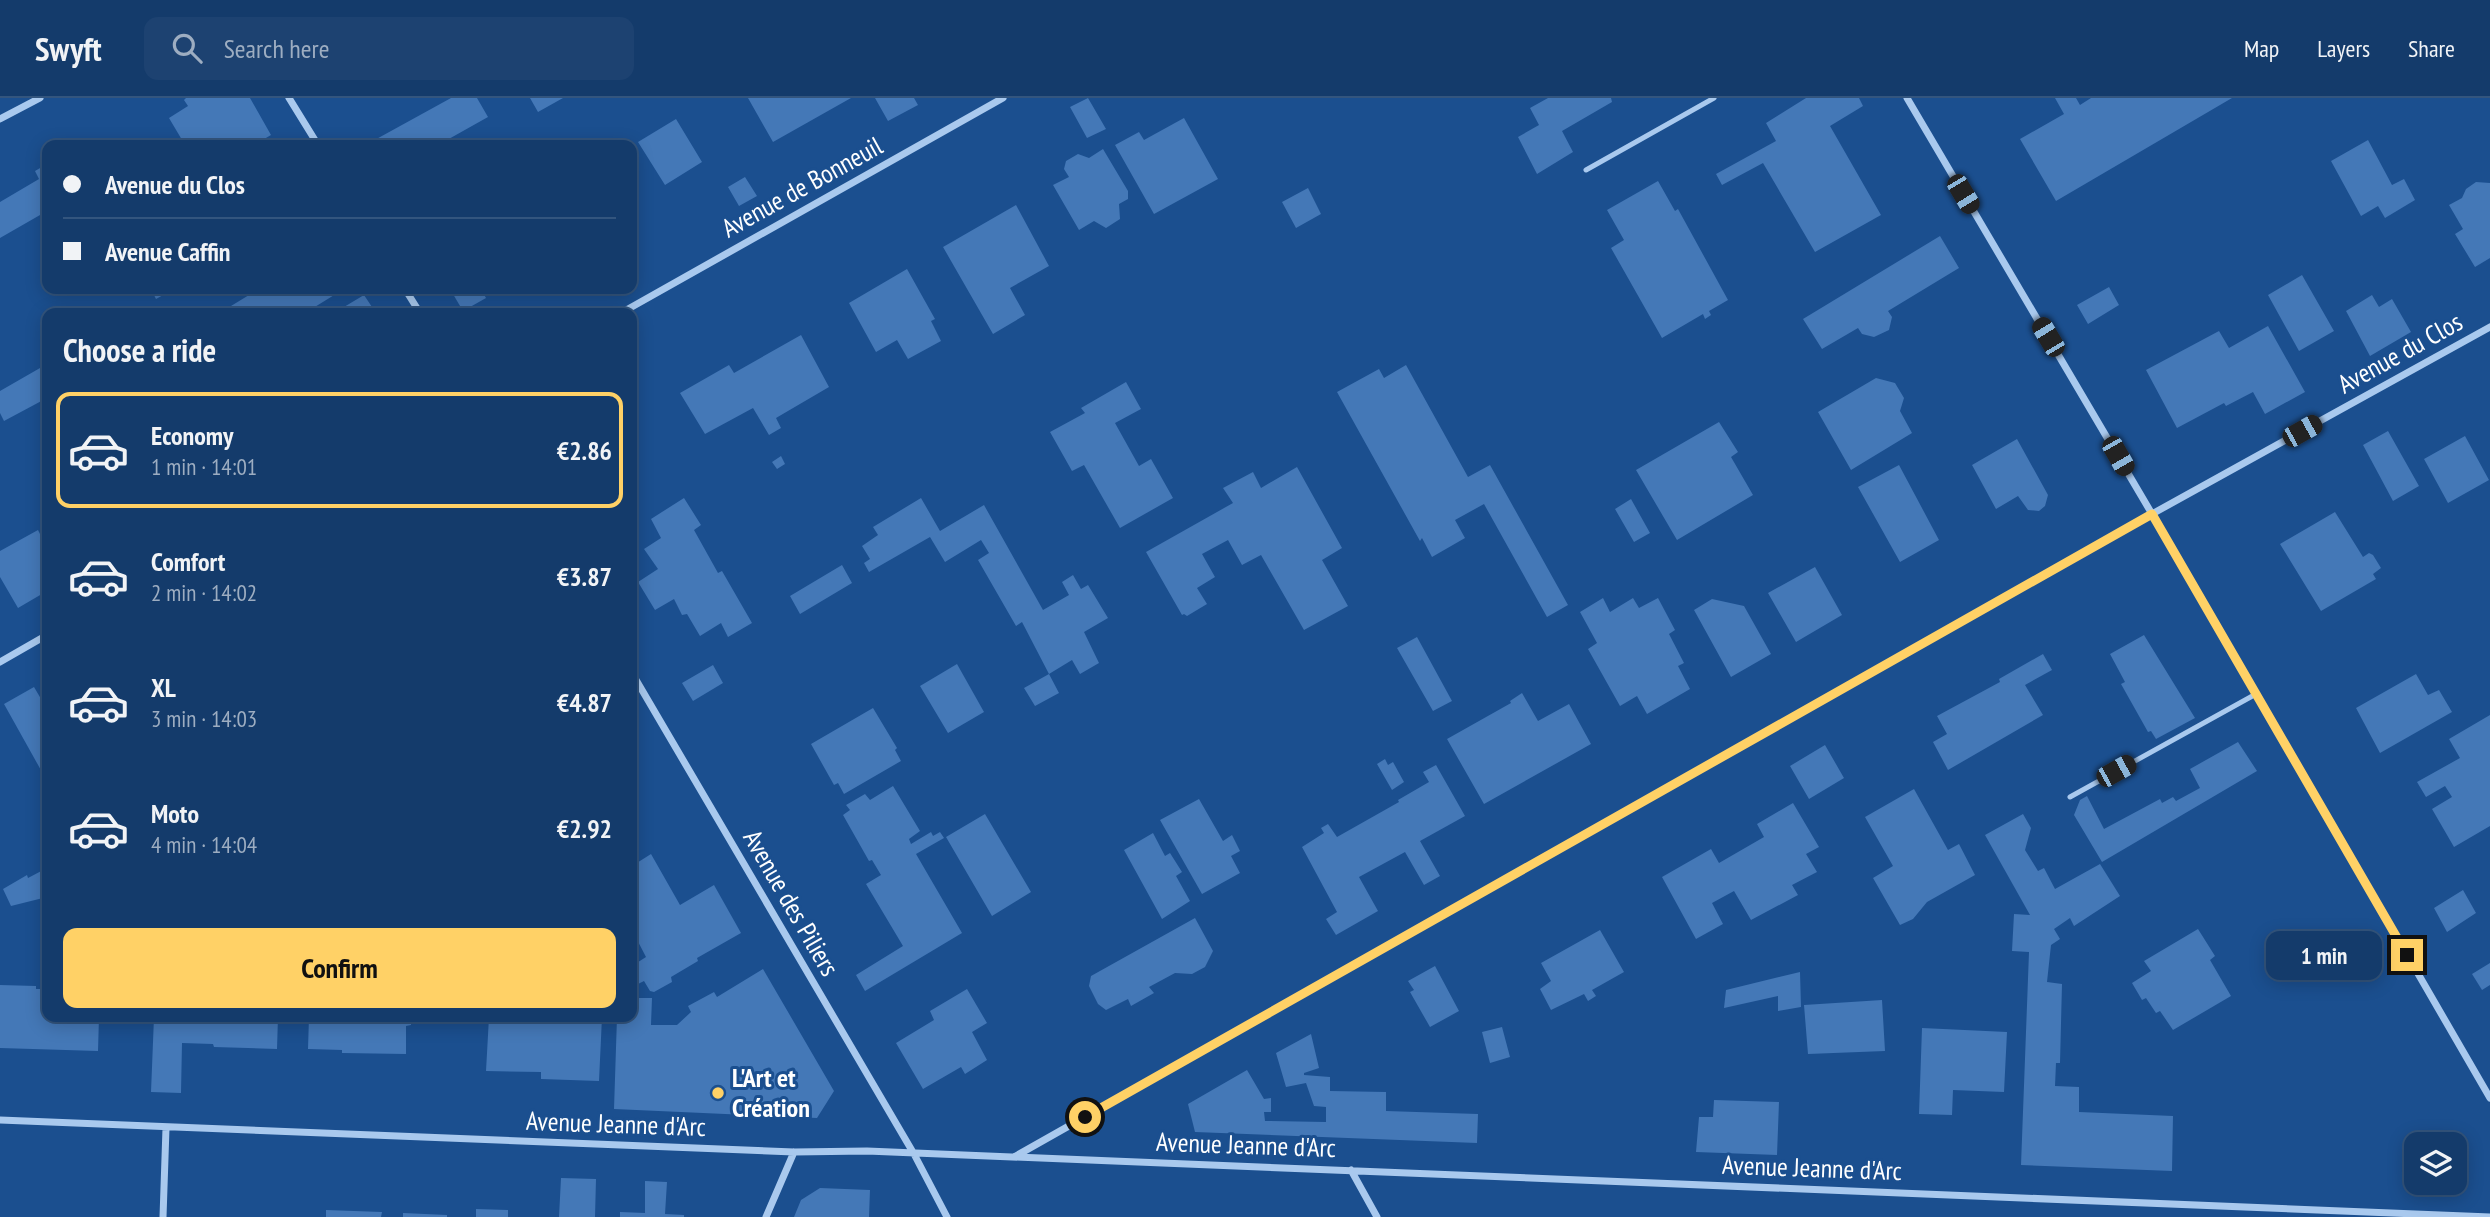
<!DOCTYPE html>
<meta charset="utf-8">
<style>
:root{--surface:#143b6b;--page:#1d4271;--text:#f1f3f6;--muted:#9dadc1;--line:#33557e;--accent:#ffd166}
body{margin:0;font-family:"PT Sans Narrow",sans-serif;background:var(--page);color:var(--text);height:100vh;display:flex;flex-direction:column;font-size:26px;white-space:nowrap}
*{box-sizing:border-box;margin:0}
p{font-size:23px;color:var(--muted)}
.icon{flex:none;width:38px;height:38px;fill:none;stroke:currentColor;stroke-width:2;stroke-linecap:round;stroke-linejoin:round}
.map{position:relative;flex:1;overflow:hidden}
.drawer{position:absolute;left:42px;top:210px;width:595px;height:714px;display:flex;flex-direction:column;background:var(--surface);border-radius:14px;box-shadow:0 4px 18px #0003,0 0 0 2px var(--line)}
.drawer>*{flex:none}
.banner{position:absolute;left:42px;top:42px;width:595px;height:154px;border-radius:14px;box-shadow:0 4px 18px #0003,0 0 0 2px var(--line);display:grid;align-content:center;height:154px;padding:0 21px;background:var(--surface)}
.tools{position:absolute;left:2404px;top:1034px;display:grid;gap:14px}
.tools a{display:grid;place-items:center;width:63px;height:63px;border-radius:14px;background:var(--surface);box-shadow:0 4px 18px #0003,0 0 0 2px var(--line);font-size:35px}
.end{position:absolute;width:32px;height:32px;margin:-16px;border:9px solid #ffd166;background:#111;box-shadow:0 0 0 4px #111}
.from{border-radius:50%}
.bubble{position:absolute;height:49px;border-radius:14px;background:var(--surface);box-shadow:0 4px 18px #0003,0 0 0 2px var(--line);font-size:23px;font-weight:800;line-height:49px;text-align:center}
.car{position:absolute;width:21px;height:42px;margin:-21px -10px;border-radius:9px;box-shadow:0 0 5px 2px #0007;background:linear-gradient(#222 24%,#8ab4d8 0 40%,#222 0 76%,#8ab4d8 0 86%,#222 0)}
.banner b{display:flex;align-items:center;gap:24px;height:66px;font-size:26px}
.banner b+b{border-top:2px solid var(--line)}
.banner i{width:18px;height:18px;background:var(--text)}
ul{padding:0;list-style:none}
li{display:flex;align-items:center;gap:21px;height:116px;margin:0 14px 10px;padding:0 7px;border:4px solid transparent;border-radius:14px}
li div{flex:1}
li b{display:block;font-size:26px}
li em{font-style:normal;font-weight:800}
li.current{border-color:var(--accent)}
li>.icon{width:63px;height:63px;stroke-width:1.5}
h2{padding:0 21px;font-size:32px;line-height:84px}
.primary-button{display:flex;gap:14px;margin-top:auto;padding:14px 21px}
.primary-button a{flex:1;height:80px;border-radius:14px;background:var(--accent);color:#111;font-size:28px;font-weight:800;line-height:80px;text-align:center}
header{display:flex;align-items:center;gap:42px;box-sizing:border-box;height:98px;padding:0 35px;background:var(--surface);border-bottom:2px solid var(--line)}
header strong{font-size:33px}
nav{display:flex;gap:38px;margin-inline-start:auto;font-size:24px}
.search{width:490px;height:63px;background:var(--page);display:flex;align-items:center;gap:18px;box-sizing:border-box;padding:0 24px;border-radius:14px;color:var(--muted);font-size:26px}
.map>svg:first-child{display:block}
</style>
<header>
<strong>Swyft</strong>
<div class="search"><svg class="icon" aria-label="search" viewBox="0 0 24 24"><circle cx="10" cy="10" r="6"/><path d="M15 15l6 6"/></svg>Search here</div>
<nav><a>Map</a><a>Layers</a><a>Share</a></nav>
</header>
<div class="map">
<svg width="2490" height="1119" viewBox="0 0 2490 1119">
<rect width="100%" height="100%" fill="#1b4f8f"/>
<path fill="#4478b7" d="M 186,0 L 250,0 L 271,37 L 254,47 L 185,47 L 169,20 L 188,8 L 184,2 Z
M 451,0 L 477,0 L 488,19 L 447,42 L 450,47 L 373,47 L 371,44 Z
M 530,0 L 563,0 L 538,14 Z
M 748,0 L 851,0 L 773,44 Z
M 875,0 L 914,0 L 918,7 L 888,23 Z
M 1088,0 L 1106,31 L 1087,40 L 1070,9 Z
M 1548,0 L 1611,0 L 1612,4 L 1562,33 L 1573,54 L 1537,76 L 1518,39 L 1539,27 L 1530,10 Z
M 1806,0 L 1859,0 L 1863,8 L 1830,28 L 1881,117 L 1815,154 L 1763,65 L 1722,87 L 1716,76 L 1776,43 L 1766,25 Z
M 2055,0 L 2076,0 L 2080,7 L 2091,0 L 2232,0 L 2056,103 L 2020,41 L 2064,16 Z
M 1184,20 L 1218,81 L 1154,116 L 1115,47 L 1139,34 L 1144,42 Z
M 676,21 L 702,64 L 665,87 L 638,44 Z
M 2368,42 L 2392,87 L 2404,81 L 2415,102 L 2385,120 L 2378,108 L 2361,118 L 2331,63 Z
M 1103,51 L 1128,93 L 1128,101 L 1119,106 L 1120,121 L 1106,130 L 1094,123 L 1079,132 L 1053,87 L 1069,79 L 1064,71 L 1066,63 L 1078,56 L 1089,60 Z
M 47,66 L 47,113 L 0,140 L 0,104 L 39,81 L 35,73 Z
M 745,79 L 757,98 L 739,108 L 728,89 Z
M 1658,83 L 1675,113 L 1678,111 L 1728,202 L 1709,213 L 1711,217 L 1705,221 L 1703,216 L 1662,240 L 1611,150 L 1624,142 L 1607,112 Z
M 2476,84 L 2490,85 L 2490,160 L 2475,169 L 2455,136 L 2463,131 L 2449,107 L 2462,100 L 2466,91 Z
M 1308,90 L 1321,116 L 1296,130 L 1282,104 Z
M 1016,107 L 1049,168 L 1010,190 L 1025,217 L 993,236 L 943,149 Z
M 1940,138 L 1959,170 L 1888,213 L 1892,219 L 1889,232 L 1874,239 L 1862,236 L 1858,230 L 1822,251 L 1803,221 Z
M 907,171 L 935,221 L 931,223 L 941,243 L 908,261 L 897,242 L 876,254 L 849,205 Z
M 2302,177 L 2334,233 L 2299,253 L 2268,197 Z
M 2109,189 L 2119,207 L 2088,226 L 2077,207 Z
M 151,191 L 174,191 L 156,201 Z
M 259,191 L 344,191 L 305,215 L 235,215 L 231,208 Z
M 450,191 L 481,191 L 486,200 L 463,213 Z
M 364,197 L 376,215 L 334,215 Z
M 2372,197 L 2379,209 L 2392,201 L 2411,234 L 2370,258 L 2346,213 Z
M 2268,228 L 2305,294 L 2265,316 L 2253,294 L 2226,308 L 2224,305 L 2177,330 L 2146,272 L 2219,233 L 2229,250 Z
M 801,237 L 829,289 L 776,320 L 781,330 L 769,337 L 753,310 L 705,336 L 680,295 L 729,267 L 734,275 Z
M 47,266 L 47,300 L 4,323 L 0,315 L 0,293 Z
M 1406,267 L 1468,379 L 1490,367 L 1568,507 L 1547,519 L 1484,406 L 1455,422 L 1465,440 L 1432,459 L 1422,440 L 1420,443 L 1337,294 L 1379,271 L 1384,280 Z
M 1876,280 L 1895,285 L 1904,300 L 1900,313 L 1912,335 L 1851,372 L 1818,314 Z
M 1126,284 L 1141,311 L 1115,325 L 1139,368 L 1151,361 L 1173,400 L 1120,430 L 1084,367 L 1072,373 L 1050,334 L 1085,315 L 1081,310 Z
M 1719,324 L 1738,354 L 1731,359 L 1753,397 L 1677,442 L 1636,372 Z
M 2388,333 L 2419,388 L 2393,403 L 2363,347 Z
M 2465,338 L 2489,382 L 2448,405 L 2424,361 Z
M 2017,341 L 2048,397 L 2045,408 L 2039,413 L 2028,412 L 2018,398 L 1996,411 L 1972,367 Z
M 781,358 L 785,366 L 777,371 L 772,364 Z
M 1899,367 L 1939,442 L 1900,464 L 1858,389 Z
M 1297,369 L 1342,450 L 1322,462 L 1348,508 L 1304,532 L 1261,457 L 1242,467 L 1228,442 L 1202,456 L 1215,479 L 1197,490 L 1207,506 L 1187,518 L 1184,516 L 1182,517 L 1146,454 L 1233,405 L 1223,390 L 1253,374 L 1261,390 Z
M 684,400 L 701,427 L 694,432 L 718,475 L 722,473 L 752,525 L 728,539 L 721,525 L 700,538 L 687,516 L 682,517 L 674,501 L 655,512 L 638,484 L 658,471 L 644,451 L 661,440 L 651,421 Z
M 921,400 L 940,433 L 984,407 L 1043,512 L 1069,497 L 1062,484 L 1073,477 L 1081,491 L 1088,487 L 1108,520 L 1084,534 L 1099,565 L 1080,576 L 1072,562 L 1049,576 L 1022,524 L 1016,528 L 978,462 L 989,455 L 981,442 L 945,464 L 930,439 L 869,474 L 864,465 L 870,461 L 862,448 L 878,437 L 873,429 Z
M 1631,401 L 1650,435 L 1634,444 L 1615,411 Z
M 2335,414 L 2363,459 L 2369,455 L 2373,457 L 2381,470 L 2373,476 L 2376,481 L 2321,513 L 2280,446 Z
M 38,432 L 47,450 L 47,493 L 18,510 L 0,479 L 0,453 Z
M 842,467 L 852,485 L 800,516 L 790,498 Z
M 1815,469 L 1842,517 L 1796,544 L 1768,495 Z
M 1603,500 L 1610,514 L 1633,500 L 1639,510 L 1658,500 L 1675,532 L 1669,536 L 1684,565 L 1678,568 L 1690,591 L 1647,616 L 1637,598 L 1620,608 L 1588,551 L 1597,545 L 1580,514 Z
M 1712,501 L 1744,508 L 1771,556 L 1731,579 L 1694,512 Z
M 2144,537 L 2195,620 L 2156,641 L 2151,633 L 2148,634 L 2121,586 L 2125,584 L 2110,556 Z
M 1417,539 L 1452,603 L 1433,613 L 1397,550 Z
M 2043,556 L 2052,572 L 2025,587 L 2043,617 L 1948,672 L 1933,644 L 1947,636 L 1937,618 L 2000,584 L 1999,581 Z
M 957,566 L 984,614 L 948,635 L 920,588 Z
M 713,567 L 723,585 L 693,603 L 682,585 Z
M 1049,576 L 1059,595 L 1035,608 L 1024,590 Z
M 2416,576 L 2428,597 L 2439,592 L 2452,614 L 2380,655 L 2356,610 Z
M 34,589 L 47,611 L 47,683 L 4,606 Z
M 1522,595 L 1538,623 L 1569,606 L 1591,646 L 1484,706 L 1447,641 L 1511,605 L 1510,603 Z
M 873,610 L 897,650 L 895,652 L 901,663 L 844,696 L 838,685 L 834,687 L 811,646 Z
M 2490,617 L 2490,728 L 2454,749 L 2432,711 L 2452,699 L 2445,688 L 2426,699 L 2417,684 L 2460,660 L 2449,641 Z
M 2238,644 L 2257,673 L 2102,764 L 2074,717 L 2080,702 L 2087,698 L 2104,731 L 2160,701 L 2162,705 L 2173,699 L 2176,703 L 2200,690 L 2190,671 Z
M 1825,647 L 1844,680 L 1809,701 L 1790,668 Z
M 1385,661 L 1388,667 L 1393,664 L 1404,684 L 1392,692 L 1377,666 Z
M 1436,667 L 1465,718 L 1420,743 L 1440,778 L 1424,787 L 1405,754 L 1359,779 L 1378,813 L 1336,837 L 1326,821 L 1337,814 L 1302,749 L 1324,735 L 1321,730 L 1328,726 L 1337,739 L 1399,704 L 1398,702 L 1429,684 L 1423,674 Z
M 893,688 L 920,733 L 909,741 L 911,746 L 931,734 L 933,738 L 940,734 L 944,740 L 916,756 L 962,835 L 865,893 L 856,877 L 903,848 L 866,786 L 881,777 L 872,762 L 869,763 L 843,717 L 850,712 L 846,707 L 865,696 L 870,702 Z
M 1914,691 L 1948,752 L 1959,746 L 1975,777 L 1927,804 L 1913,821 L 1900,827 L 1873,780 L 1893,768 L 1865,719 Z
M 1199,701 L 1223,743 L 1232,737 L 1240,753 L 1231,758 L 1240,775 L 1202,796 L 1160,722 Z
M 1793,705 L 1819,749 L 1806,756 L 1817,774 L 1792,787 L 1798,797 L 1751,822 L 1734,793 L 1712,805 L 1723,826 L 1696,841 L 1662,779 L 1711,751 L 1719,765 L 1764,739 L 1757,726 Z
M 985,716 L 1031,794 L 992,818 L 946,739 Z
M 2023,716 L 2031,730 L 2025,752 L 2038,773 L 2044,770 L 2055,791 L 2100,766 L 2120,798 L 2074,828 L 2070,820 L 2054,831 L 2060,841 L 2051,847 L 2047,884 L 2062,886 L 2060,965 L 2056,965 L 2055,988 L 2079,989 L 2079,1014 L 2173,1018 L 2172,1073 L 2021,1067 L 2029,854 L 2012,853 L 2014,816 L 2030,817 L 1985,737 Z
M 1153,735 L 1165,758 L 1170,755 L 1182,774 L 1176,778 L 1190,803 L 1162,821 L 1124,752 Z
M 651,756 L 680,807 L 714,787 L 741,835 L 697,860 L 698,863 L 671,879 L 672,884 L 654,894 L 650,893 L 644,883 L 638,886 L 632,876 L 632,868 L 646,859 L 632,832 L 632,768 Z
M 47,770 L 47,799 L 11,808 L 3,791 L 27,777 L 28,780 Z
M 2463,792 L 2476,815 L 2447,834 L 2434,810 Z
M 1195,820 L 1213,853 L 1205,869 L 1192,876 L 1175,875 L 1149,889 L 1154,895 L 1131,908 L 1128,901 L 1106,912 L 1098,906 L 1089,888 L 1091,878 Z
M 2198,831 L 2215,858 L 2210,862 L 2231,898 L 2173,932 L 2160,913 L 2156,915 L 2146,900 L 2142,902 L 2132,885 L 2151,873 L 2144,863 Z
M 1600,832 L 1624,874 L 1592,892 L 1596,898 L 1588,903 L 1584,896 L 1551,912 L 1540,891 L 1551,883 L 1541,865 Z
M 2490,865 L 2490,887 L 2482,892 L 2472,876 Z
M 1435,868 L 1459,913 L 1430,929 L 1410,894 L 1414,892 L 1408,883 Z
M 763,871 L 834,993 L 817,1020 L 614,1011 L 617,919 L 632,919 L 632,900 L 652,900 L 651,927 L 677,927 L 691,914 L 688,908 L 714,894 L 717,899 Z
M 1800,874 L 1801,909 L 1778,913 L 1778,898 L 1724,910 L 1726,892 Z
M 0,887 L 36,888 L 36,891 L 47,891 L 47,919 L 99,919 L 98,953 L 0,950 Z
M 967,891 L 987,925 L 972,934 L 987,962 L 965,976 L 961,969 L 923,991 L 896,945 L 934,922 L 930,913 Z
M 1882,902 L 1885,953 L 1808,956 L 1804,907 Z
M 154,919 L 278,919 L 277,951 L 214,949 L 213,946 L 182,945 L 181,995 L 151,994 Z
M 309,919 L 411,919 L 411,927 L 406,928 L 406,956 L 342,955 L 342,952 L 308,951 Z
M 489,919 L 602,919 L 599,983 L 541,981 L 541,974 L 486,973 Z
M 1502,929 L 1510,959 L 1490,965 L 1482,934 Z
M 1922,930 L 2007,934 L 2004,994 L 1953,992 L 1952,1017 L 1919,1016 Z
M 1311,936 L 1319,970 L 1304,975 L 1304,977 L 1330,979 L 1330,993 L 1386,994 L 1386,1013 L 1478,1016 L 1477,1045 L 1195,1034 L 1188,1006 L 1247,972 L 1264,1001 L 1271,1000 L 1271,1014 L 1264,1014 L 1265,1023 L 1326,1024 L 1326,1009 L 1314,1008 L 1306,985 L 1286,989 L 1276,955 Z
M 1714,1002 L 1779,1004 L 1777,1057 L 1696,1054 L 1699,1019 L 1713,1019 Z
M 561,1080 L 596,1081 L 595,1119 L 559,1119 Z
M 645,1083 L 667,1084 L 665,1116 L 684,1117 L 684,1119 L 620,1119 L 620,1114 L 645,1115 Z
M 820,1090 L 870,1092 L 869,1119 L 794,1119 L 801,1102 Z
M 476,1111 L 508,1112 L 508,1119 L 476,1119 Z
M 326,1112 L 382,1114 L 381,1119 L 326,1119 Z
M 403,1115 L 447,1117 L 447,1119 L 403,1119 Z"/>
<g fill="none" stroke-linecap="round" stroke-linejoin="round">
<path stroke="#a9c9ee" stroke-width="5" d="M 1586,72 L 1714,0
M 2070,699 L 2256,596"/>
<path stroke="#a9c9ee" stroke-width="7" d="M 289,0 L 318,47
M 1907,0 L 2152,416 L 2490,1000
M 0,21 L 40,0
M 405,191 L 420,215
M 621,215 L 1003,0
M 0,564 L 47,537
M 632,575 L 914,1056 L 947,1119
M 0,1022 L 794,1054 L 867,1053 L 2490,1119
M 1014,1059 L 2152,416 L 2490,229
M 1351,1072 L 1377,1119
M 163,1119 L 166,1030
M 766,1119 L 794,1054"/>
</g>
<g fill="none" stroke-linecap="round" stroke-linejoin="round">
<path stroke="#ffd166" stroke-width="9" d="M 1085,1019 L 2152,416 L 2407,857"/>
</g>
<circle fill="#ffd166" stroke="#1b4f8f" stroke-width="2.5" cx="718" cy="995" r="7"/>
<g text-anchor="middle" stroke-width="6" stroke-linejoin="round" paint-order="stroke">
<g font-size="26" fill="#fff" stroke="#1b4f8f">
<text transform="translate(802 89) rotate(-29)" y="9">Avenue de Bonneuil</text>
<text transform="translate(2400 255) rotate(-29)" y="9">Avenue du Clos</text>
<text transform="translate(791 805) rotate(60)" y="9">Avenue des Piliers</text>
<text transform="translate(616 1026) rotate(2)" y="9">Avenue Jeanne d'Arc</text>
<text transform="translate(1246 1047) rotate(2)" y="9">Avenue Jeanne d'Arc</text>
<text transform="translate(1812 1070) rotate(2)" y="9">Avenue Jeanne d'Arc</text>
</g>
<g font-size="26" font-weight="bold" fill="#fff" stroke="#1b4f8f" text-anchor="start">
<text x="732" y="989">L'Art et<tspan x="732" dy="30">Création</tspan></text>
</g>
</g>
</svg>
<div class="tools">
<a><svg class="icon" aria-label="layers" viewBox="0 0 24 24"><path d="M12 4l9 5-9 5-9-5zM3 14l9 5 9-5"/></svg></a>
</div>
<i class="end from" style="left:1085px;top:1019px"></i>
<i class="end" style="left:2407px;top:857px"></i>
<div class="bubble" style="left:2266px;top:833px;width:116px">1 min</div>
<i class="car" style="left:1963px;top:96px;rotate:149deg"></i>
<i class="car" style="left:2048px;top:239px;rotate:329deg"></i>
<i class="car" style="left:2302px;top:333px;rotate:61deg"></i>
<i class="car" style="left:2118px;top:358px;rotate:150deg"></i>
<i class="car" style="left:2116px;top:673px;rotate:61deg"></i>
<div class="banner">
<b><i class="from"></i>Avenue du Clos</b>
<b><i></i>Avenue Caffin</b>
</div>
<section class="drawer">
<h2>Choose a ride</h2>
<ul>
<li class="current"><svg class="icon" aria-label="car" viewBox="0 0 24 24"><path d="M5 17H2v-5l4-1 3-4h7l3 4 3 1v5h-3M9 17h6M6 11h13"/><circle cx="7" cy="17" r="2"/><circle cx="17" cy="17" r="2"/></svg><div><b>Economy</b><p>1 min · 14:01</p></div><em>€2.86</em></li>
<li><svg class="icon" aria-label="car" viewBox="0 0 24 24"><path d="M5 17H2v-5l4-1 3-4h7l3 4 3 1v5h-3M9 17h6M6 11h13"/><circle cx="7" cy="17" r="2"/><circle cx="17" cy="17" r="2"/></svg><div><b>Comfort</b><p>2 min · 14:02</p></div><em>€3.87</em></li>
<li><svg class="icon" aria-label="car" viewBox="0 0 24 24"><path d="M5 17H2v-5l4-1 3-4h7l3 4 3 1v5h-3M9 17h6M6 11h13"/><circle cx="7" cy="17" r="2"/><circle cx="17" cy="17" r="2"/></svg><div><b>XL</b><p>3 min · 14:03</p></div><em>€4.87</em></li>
<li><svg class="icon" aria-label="car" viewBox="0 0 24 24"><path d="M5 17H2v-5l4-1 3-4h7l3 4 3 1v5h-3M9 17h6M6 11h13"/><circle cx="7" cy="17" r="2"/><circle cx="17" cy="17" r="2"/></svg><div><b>Moto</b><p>4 min · 14:04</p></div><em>€2.92</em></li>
</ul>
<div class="primary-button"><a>Confirm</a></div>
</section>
</div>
